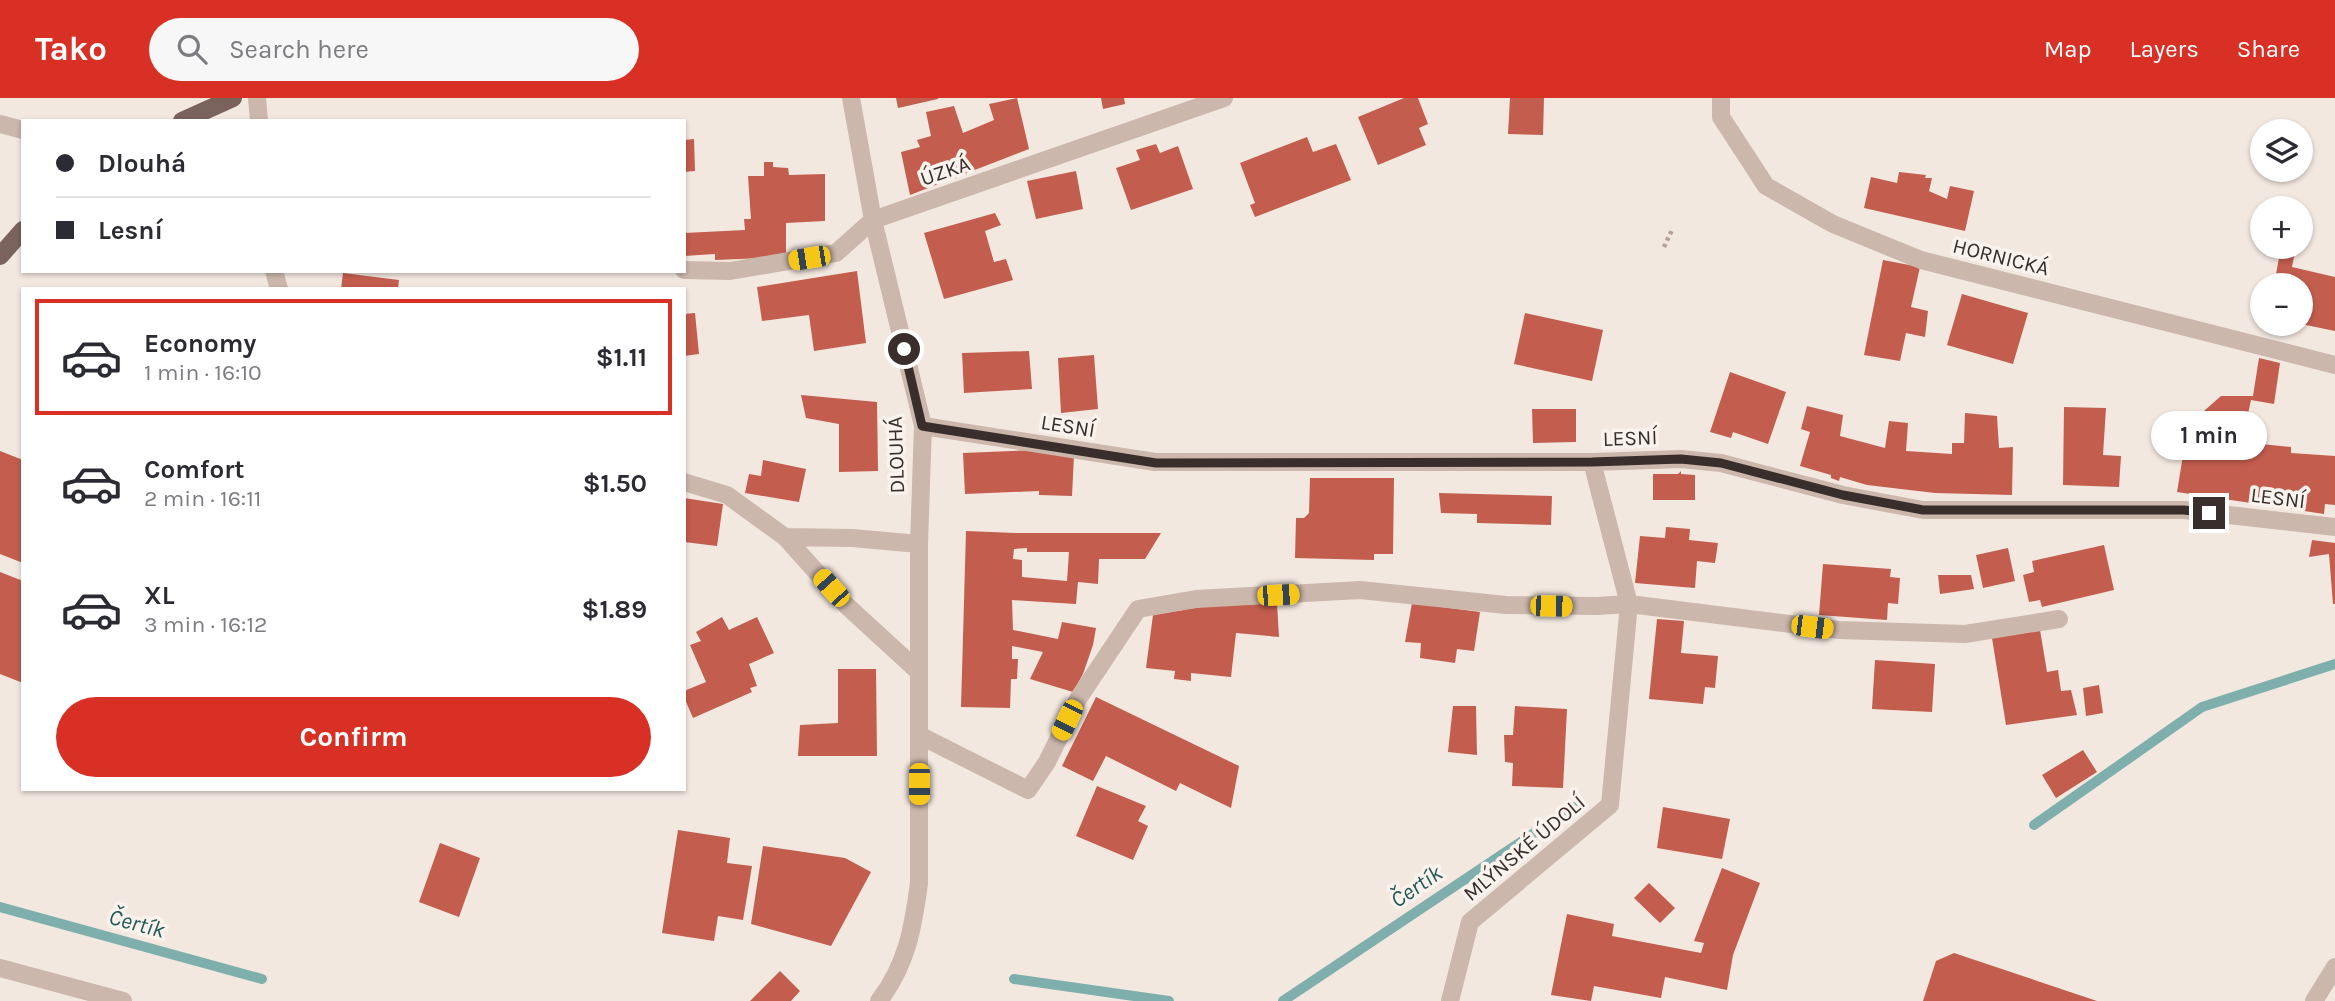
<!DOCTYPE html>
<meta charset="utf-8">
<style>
:root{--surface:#fff;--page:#f7f7f7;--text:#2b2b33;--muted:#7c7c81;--line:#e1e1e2;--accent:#d93025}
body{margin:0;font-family:Karla,sans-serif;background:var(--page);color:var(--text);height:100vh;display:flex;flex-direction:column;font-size:26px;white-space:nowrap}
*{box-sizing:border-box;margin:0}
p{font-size:23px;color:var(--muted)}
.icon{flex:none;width:38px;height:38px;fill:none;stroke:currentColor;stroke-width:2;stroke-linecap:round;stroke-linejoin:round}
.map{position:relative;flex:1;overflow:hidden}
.drawer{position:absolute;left:21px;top:189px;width:665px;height:504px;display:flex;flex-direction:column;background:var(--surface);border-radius:0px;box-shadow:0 2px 5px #0004}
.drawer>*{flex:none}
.banner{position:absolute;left:21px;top:21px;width:665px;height:154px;border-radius:0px;box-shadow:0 2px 5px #0004;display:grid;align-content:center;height:154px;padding:0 35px;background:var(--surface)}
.fabs{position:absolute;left:2250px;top:21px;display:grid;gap:14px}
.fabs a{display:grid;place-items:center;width:63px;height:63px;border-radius:50%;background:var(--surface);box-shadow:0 2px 5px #0004;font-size:35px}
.end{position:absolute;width:32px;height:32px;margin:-16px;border:9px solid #392e2b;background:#fff;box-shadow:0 0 0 4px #fff}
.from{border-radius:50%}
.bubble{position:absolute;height:49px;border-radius:24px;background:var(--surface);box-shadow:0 2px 5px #0004;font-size:23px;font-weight:700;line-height:49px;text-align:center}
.car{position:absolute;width:21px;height:42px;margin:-21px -10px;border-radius:9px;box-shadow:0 0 5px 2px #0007;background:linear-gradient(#f5c518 24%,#345 0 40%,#f5c518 0 76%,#345 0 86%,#f5c518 0)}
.banner b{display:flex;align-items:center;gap:24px;height:66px;font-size:26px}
.banner b+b{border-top:2px solid var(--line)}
.banner i{width:18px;height:18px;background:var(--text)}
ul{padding:12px 0 0;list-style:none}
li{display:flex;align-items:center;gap:21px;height:116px;margin:0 14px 10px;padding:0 21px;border:4px solid transparent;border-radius:0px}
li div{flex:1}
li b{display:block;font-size:26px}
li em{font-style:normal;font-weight:700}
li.selected{border-color:var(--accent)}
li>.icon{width:63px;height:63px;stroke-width:1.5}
.cta{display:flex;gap:14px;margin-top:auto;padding:14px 35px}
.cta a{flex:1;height:80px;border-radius:42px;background:var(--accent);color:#fff;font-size:28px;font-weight:700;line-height:80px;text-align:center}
header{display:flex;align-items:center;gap:42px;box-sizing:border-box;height:98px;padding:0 35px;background:var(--accent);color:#fff}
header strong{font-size:33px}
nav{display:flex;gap:38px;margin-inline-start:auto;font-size:24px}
.search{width:490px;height:63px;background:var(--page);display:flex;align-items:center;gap:18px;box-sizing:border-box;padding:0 24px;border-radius:38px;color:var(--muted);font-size:26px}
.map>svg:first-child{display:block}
</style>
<header>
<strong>Tako</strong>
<div class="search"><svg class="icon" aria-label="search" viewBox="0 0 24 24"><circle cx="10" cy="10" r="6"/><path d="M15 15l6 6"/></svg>Search here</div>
<nav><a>Map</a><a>Layers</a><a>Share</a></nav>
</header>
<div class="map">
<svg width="2335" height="903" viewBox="0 0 2335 903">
<rect width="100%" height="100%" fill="#f3e8e0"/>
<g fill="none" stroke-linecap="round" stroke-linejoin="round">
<path stroke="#7fafac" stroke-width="10" d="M 2034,727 L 2202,609 L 2335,566
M 0,809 L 262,881
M 1014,881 L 1169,903
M 1283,903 L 1573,709"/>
</g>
<path fill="#c35d4e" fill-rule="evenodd" d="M 896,0 L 938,0 L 938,1 L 898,10 Z
M 1017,0 L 1029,51 L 910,97 L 901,54 L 920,49 L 917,42 L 931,38 L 926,14 L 954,8 L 963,35 L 994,22 L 989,6 Z
M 1101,0 L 1124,0 L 1125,6 L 1103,11 Z
M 1404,0 L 1418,0 L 1428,26 L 1419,30 L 1426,47 L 1378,67 L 1358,19 Z
M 1510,0 L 1544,0 L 1543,37 L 1508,36 Z
M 1307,39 L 1313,54 L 1336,46 L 1351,82 L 1255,119 L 1250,107 L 1255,105 L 1240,65 Z
M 694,41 L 695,73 L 684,74 L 684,42 Z
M 1156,46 L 1160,55 L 1178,48 L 1193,91 L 1131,112 L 1116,70 L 1140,62 L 1136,52 Z
M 764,64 L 773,64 L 773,69 L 788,70 L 789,77 L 825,76 L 825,123 L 786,125 L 786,159 L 715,162 L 715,156 L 684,158 L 684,135 L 745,132 L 744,121 L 751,121 L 748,78 L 764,78 Z
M 1076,73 L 1083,111 L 1036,121 L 1027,83 Z
M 1899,74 L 1926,77 L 1925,80 L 1932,80 L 1929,93 L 1947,101 L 1950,88 L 1974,93 L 1965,133 L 1864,110 L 1871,79 L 1897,85 Z
M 995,115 L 1001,127 L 985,133 L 994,164 L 1006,161 L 1013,182 L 944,201 L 924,135 Z
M 2281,149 L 2296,149 L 2292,169 L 2335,179 L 2335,233 L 2301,226 L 2301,187 L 2274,187 Z
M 1883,162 L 1920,169 L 1911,209 L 1928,213 L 1925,239 L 1906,235 L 1900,263 L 1864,257 Z
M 857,173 L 866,245 L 814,253 L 809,217 L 762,223 L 757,189 Z
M 343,175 L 399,182 L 398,191 L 341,191 Z
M 1962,196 L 2028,215 L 2013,266 L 1947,247 Z
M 695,215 L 699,256 L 684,258 L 684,216 Z
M 1525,215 L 1603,232 L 1592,283 L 1514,266 Z
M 1029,253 L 1032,291 L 964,295 L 962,255 Z
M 1094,257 L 1098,311 L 1061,315 L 1058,260 Z
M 2259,260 L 2280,265 L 2274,306 L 2251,302 L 2242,344 L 2291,349 L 2291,355 L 2335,358 L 2335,407 L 2325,406 L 2324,416 L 2177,394 L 2188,327 L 2193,328 L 2196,320 L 2221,298 L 2253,298 Z
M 1730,274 L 1786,294 L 1768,346 L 1733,334 L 1731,340 L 1710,334 Z
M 801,297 L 877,304 L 878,373 L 839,374 L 839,326 L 806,320 Z
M 1807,308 L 1843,317 L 1840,338 L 1885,350 L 1889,323 L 1908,325 L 1906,353 L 1952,356 L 1952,345 L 1964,345 L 1965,315 L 1997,318 L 1999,350 L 2013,349 L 2012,397 L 1935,395 L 1867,387 L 1840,379 L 1839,383 L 1831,380 L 1831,377 L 1800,368 L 1810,334 L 1801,331 Z
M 2064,309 L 2106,310 L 2103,357 L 2121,358 L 2119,389 L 2063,387 Z
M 1532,311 L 1576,311 L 1576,344 L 1533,345 Z
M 1037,352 L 1074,357 L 1072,398 L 1039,397 L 1039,393 L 965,396 L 963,355 Z
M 0,353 L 23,362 L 23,465 L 0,456 Z
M 763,362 L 806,371 L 799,404 L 745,395 L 749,376 L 761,378 Z
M 1681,373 L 1681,376 L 1695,377 L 1695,402 L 1653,402 L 1653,376 L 1678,376 Z
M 1310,380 L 1394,380 L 1393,456 L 1374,456 L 1374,462 L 1295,460 L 1296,420 L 1304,420 L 1309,415 Z
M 1439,395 L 1552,398 L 1551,427 L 1477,425 L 1477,416 L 1441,415 Z
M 684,400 L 723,406 L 717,448 L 684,444 Z
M 1666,429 L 1690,431 L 1689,442 L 1718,445 L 1715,465 L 1697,463 L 1695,490 L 1635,485 L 1640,438 L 1665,440 Z
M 966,433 L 1015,435 L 1161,435 L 1145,461 L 1099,461 L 1098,486 L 1078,484 L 1076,506 L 1012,502 L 1013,532 L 1058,541 L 1062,524 L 1096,530 L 1093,547 L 1083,576 L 1073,594 L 1030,581 L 1043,554 L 1012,548 L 1012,561 L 1018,561 L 1017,581 L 1011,581 L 1010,610 L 961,609 ZM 1027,450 L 1027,454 L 1069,454 L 1067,483 L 1022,479 L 1022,462 L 1013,461 L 1014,451 Z
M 2312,442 L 2335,445 L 2335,506 L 2333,506 L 2329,456 L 2309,459 Z
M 2104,447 L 2114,492 L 2042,509 L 2040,502 L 2029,504 L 2023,477 L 2034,474 L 2032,463 Z
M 2008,450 L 2015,483 L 1983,490 L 1976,457 Z
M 1823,466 L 1891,471 L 1890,479 L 1900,480 L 1898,506 L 1888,505 L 1887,522 L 1819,517 Z
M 0,474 L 23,483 L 23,585 L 0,576 Z
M 1938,477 L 1971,477 L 1974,491 L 1940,496 Z
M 1277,505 L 1279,539 L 1236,535 L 1231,579 L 1191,575 L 1191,583 L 1174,581 L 1175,573 L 1146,570 L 1153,517 L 1201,509 Z
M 1412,505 L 1480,514 L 1474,553 L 1457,551 L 1455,565 L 1420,560 L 1421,545 L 1405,544 Z
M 722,519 L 729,532 L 757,519 L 774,555 L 749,566 L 757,588 L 750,590 L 752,594 L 693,620 L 684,599 L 684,593 L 706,584 L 690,547 L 701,543 L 696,534 Z
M 1657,521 L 1684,523 L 1681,555 L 1718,558 L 1715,590 L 1705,589 L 1703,606 L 1649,601 Z
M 2040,532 L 2047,574 L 2058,572 L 2061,593 L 2071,592 L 2077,617 L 2006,627 L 1992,540 Z
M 1875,562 L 1935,566 L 1932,614 L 1872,611 Z
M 838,571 L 876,571 L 877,658 L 798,658 L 800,627 L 838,625 Z
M 2099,587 L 2103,615 L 2086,618 L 2083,590 Z
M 1096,599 L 1239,668 L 1231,710 L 1180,685 L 1176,693 L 1106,658 L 1093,683 L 1062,668 Z
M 1453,608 L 1476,608 L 1477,657 L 1448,654 Z
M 1515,608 L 1567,611 L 1563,690 L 1512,688 L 1513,665 L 1505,664 L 1504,637 L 1513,637 Z
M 2083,652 L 2097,674 L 2056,700 L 2042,677 Z
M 1097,688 L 1146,708 L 1138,723 L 1148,728 L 1133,762 L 1076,738 Z
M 1663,709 L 1730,721 L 1722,761 L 1657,750 Z
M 678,732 L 730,740 L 727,765 L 752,768 L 743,822 L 718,818 L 714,843 L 662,835 Z
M 440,745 L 480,760 L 459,819 L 419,804 Z
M 763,748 L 845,760 L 871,774 L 831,848 L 751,826 Z
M 1722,770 L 1760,785 L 1733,857 L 1727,892 L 1665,879 L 1661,900 L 1594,888 L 1591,903 L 1551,897 L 1567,816 L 1614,826 L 1612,838 L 1701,855 L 1704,845 L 1694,843 Z
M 1649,785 L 1675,810 L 1660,825 L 1634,800 Z
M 1954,855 L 2097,903 L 1923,903 L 1936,863 Z
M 780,873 L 800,893 L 791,903 L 750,903 Z"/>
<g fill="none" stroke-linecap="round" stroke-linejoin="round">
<path stroke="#b7a096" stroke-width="4.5" stroke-dasharray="3.5 3.5" stroke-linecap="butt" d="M 1664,149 L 1672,132"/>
<path stroke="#cbb7ac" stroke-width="18" d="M 257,0 L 259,23
M 851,0 L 873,122 L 923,328 L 919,446 L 919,785 C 913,830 907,866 879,903
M 1721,0 L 1721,19 L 1766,88 L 1833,126 L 1921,162 L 2335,267
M 0,26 L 23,32
M 684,172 L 730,173 L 836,155 L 873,122 L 1224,0
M 274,173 L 279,191
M 923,328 L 1155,364 L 1592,364 L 1681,361 L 1721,365 L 1843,397 L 1923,412 L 2184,412 L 2335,429
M 684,384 L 727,397 L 785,439 L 852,440 L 919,446
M 785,439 L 846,507 L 919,574
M 919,637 L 1028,692 L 1047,664 L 1078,601 L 1138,511 L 1196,501 L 1360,492 L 1506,507 L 1597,508 L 1629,506 L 1839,532 L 1965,536 L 2059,521
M 0,870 L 123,903
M 1450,903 L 1470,824 L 1610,707 L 1629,506 L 1592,364
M 2314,903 L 2335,869"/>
<path stroke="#7a635c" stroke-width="18" d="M 182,23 L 233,0
M 0,158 L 23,132"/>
</g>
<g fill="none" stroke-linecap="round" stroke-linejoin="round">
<path stroke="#392e2b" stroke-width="9" d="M 904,251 L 922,328 L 1156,365 L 1592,364 L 1681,361 L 1721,365 L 1843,397 L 1923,412 L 2184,412 L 2209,415"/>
</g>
<g text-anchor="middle" stroke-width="7" stroke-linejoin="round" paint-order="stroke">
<g font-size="21" fill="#392e2b" stroke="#faf2ed">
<text transform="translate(945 73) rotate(-19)" y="7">ÚZKÁ</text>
<text transform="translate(2001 159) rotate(14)" y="7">HORNICKÁ</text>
<text transform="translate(1068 328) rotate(9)" y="7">LESNÍ</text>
<text transform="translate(1630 340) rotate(-2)" y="7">LESNÍ</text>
<text transform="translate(896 357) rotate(-92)" y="7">DLOUHÁ</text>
<text transform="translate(2278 400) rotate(7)" y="7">LESNÍ</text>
<text transform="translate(1524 750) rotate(-40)" y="7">MLÝNSKÉ ÚDOLÍ</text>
</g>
<g font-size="23" font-style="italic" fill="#215a57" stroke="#faf2ed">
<text transform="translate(1416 788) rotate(-34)" y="8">Čertík</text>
<text transform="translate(137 825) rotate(15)" y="8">Čertík</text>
</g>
</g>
</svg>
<div class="fabs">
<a><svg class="icon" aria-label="layers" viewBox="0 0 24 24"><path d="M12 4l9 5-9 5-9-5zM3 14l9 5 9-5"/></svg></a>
<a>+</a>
<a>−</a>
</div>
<i class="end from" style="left:904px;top:251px"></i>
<i class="end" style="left:2209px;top:415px"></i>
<div class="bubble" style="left:2151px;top:313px;width:116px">1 min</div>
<i class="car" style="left:809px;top:160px;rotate:261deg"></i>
<i class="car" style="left:831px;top:490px;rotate:318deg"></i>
<i class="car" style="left:1278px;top:497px;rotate:87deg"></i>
<i class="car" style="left:1551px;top:508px;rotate:91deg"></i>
<i class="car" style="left:1812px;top:529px;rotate:97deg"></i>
<i class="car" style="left:1067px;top:622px;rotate:206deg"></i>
<i class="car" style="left:919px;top:686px;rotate:180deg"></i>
<div class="banner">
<b><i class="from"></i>Dlouhá</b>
<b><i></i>Lesní</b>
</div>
<section class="drawer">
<ul>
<li class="selected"><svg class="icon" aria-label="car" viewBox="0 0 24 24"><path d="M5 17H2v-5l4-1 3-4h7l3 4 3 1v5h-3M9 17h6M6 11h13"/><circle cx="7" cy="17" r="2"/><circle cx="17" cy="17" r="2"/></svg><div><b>Economy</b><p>1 min · 16:10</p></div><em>$1.11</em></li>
<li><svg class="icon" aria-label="car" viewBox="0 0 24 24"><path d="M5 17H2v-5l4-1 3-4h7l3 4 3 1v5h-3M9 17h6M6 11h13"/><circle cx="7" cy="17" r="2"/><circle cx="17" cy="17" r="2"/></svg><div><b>Comfort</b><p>2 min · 16:11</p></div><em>$1.50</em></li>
<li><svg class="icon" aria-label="car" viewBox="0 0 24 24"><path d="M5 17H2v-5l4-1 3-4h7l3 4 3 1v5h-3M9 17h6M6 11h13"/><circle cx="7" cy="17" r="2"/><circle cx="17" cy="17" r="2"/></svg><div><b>XL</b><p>3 min · 16:12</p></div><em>$1.89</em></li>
</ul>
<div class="cta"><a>Confirm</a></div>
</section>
</div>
